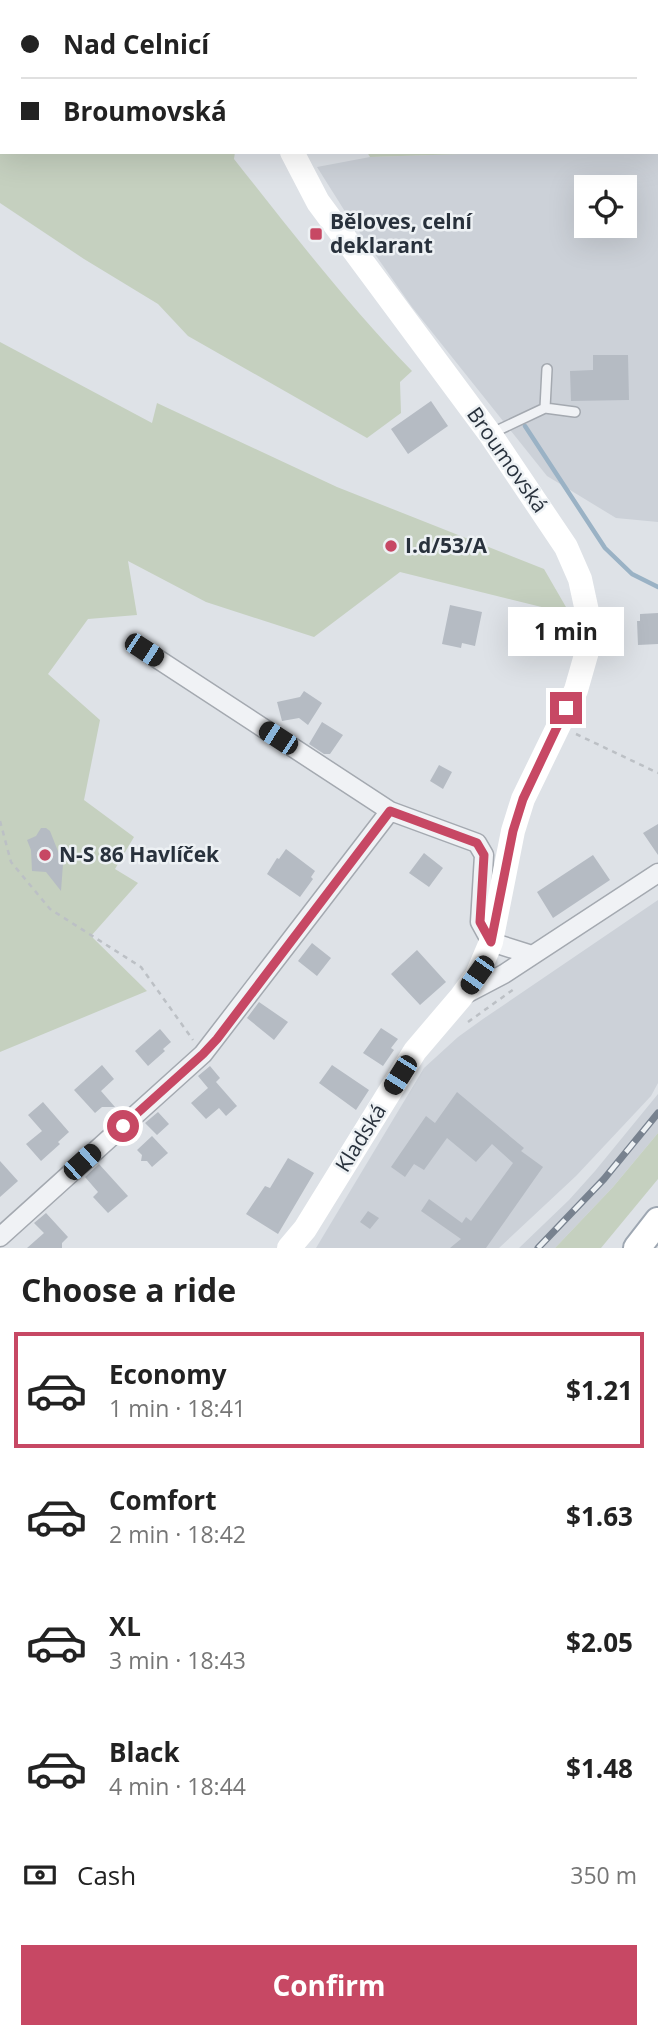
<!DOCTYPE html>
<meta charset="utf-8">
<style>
:root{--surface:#fff;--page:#f2f2f2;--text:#222;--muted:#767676;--line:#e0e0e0;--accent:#c74864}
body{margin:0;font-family:"Open Sans",sans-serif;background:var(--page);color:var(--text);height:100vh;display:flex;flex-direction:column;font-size:26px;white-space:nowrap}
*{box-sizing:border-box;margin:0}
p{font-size:23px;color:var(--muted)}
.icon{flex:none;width:38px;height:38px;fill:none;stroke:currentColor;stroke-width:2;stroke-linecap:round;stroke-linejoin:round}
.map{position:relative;height:1248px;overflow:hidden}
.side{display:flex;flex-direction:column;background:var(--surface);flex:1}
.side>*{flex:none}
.hud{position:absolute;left:0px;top:0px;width:658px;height:154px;box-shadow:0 7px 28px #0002;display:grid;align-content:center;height:154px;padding:0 21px;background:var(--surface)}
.fabs{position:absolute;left:574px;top:175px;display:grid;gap:14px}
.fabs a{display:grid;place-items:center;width:63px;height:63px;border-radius:0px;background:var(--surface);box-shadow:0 7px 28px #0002;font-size:35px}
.end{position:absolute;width:32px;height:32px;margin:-16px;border:9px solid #c74864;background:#fff;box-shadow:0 0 0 4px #fff}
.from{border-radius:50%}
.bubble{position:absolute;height:49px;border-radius:0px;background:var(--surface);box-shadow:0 7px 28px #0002;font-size:23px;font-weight:700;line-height:49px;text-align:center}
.car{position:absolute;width:21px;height:42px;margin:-21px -10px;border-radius:9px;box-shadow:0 0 5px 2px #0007;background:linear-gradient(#222 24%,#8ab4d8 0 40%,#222 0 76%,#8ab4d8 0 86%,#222 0)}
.hud b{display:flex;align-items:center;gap:24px;height:66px;font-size:26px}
.hud b+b{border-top:2px solid var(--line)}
.hud i{width:18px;height:18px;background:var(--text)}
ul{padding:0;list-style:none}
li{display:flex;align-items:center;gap:21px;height:116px;margin:0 14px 10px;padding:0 7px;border:4px solid transparent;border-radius:0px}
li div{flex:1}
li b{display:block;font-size:26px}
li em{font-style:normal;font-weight:700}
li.selected{border-color:var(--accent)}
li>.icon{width:63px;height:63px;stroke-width:1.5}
h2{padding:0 21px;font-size:32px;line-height:84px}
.pay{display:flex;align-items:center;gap:18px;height:77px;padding:0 21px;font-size:26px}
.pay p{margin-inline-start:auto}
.cta{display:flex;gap:14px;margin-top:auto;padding:14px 21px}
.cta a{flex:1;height:80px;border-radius:0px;background:var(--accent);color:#fff;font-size:28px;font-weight:700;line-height:80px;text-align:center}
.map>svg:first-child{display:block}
</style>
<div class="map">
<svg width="658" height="1248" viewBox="0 0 658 1248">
<rect width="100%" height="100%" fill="#dee2e7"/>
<path fill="#ccd1d8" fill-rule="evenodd" d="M 656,148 L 658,148 L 658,522 L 616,518 L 547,476 L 412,307 L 346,213 L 317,167 L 370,157 L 529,152 L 656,152 ZM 586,187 L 625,187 L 625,226 L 586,226 Z
M 658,900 L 658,1083 L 651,1096 L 576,1176 L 499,1248 L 316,1248 L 424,1068 L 458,1037 L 483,1019 Z
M 658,1094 L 658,1133 L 613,1187 L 555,1248 L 519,1248 L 569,1200 L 595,1171 Z"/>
<path fill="#c5d0bf" d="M 0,0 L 265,0 L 2,2 L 2,152 L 235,152 L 234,159 C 291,231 348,305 412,371 L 400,382 L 401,413 L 367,438 L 188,336 L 158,304 L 84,259 L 0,203 Z
M 354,0 L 658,0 L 658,148 L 656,2 Z
M 367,152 L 529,152 L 370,157 Z
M 0,342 L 152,423 L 157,403 L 337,487 L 544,569 L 570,614 L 400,572 L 314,637 L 206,602 L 128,561 L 137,615 L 88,619 L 48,674 L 100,720 L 84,800 L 134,837 L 115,869 L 138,883 L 91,936 L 147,991 L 0,1052 Z
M 658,1133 L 658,1179 L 601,1248 L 555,1248 L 613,1187 Z"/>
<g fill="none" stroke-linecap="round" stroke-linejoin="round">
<path stroke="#9ab2c5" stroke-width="4.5" d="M 525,426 L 605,548 L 632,574 L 658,587"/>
</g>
<path fill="#b5bbc3" d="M 593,355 L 628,355 L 629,400 L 571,401 L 570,371 L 593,370 Z
M 431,401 L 448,426 L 408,454 L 391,429 Z
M 450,605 L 482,612 L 475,646 L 462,643 L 461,648 L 442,644 Z
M 658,613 L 658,644 L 638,645 L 637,621 L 640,621 L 640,614 Z
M 304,691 L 322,703 L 308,725 L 299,718 L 282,721 L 277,702 L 300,697 Z
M 322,722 L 343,735 L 330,754 L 324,754 L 309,744 Z
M 439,765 L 452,772 L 443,789 L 430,781 Z
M 658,824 L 658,855 L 643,833 Z
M 41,828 L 46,828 L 50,831 L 63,864 L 61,891 L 46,872 L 32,871 L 31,850 L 27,840 L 36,836 Z
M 286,849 L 315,871 L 311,877 L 313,879 L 300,897 L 267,874 L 277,858 L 279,859 Z
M 424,853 L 443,868 L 429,887 L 409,873 Z
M 593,855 L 610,880 L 553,918 L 537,892 Z
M 312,943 L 331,958 L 317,976 L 298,961 Z
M 417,950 L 446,982 L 420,1005 L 391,974 Z
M 259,1002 L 288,1022 L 274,1040 L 247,1018 Z
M 381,1028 L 398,1039 L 391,1048 L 394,1050 L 383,1066 L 363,1053 Z
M 160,1029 L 171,1042 L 163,1049 L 165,1051 L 148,1066 L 135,1051 Z
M 102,1065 L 114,1079 L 101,1091 L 115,1107 L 102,1107 L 95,1113 L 74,1090 Z
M 332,1065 L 369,1090 L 356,1110 L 319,1083 Z
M 210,1066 L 220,1078 L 216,1082 L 237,1106 L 226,1116 L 219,1108 L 206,1119 L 191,1103 L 208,1088 L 198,1076 Z
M 457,1092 L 524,1148 L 521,1151 L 543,1167 L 486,1248 L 450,1248 L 461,1239 L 421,1211 L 429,1199 L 462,1223 L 466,1217 L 471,1221 L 513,1163 L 492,1144 L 476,1162 L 447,1138 L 424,1170 L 414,1164 L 405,1177 L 391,1167 L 426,1116 L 435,1123 Z
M 43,1102 L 69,1132 L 58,1142 L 60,1144 L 41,1161 L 26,1144 L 42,1131 L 28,1115 Z
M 158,1112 L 169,1124 L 157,1135 L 145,1123 Z
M 152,1136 L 168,1153 L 152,1167 L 147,1161 L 141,1161 L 142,1155 L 137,1150 Z
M 288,1158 L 314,1173 L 278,1234 L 246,1214 L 265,1186 L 270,1188 Z
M 0,1161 L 18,1181 L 0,1197 Z
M 99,1164 L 128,1196 L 108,1213 L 93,1197 L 98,1192 L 85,1177 Z
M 368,1211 L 379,1218 L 370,1229 L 360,1222 Z
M 46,1213 L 68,1237 L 62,1243 L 62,1248 L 27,1248 L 44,1233 L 34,1223 Z"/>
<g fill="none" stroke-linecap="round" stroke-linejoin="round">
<defs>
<path id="lane" d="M 545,408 L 547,369
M 492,433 L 545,408 L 575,412"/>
<path id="street" d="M 144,650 L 390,811 L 477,843 L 484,855 L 480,922 L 491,942 L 532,955
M 464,995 L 504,974 L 658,873
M 0,1237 L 203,1054 L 390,811"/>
<path id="primary" d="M 637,1248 L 658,1221"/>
</defs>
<use href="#lane" stroke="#a4a9b0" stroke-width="12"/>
<use href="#street" stroke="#a4a9b0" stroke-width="21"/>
<use href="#primary" stroke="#9ea7b2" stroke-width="30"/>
<path stroke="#bcc0c5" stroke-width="2.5" stroke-dasharray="5 5" stroke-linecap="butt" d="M 576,734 L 658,773
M 0,821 L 11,862 L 50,909 L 141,967 L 193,1040
M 468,1022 L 514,989"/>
<use href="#lane" stroke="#f0f2f5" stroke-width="9"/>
<use href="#street" stroke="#f0f2f5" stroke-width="18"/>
<path stroke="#fff" stroke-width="24" d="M 278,2 L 278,0
M 289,1248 L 305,1229 L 415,1051 L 461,997 L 477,975 L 491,942 L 513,831 L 523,799 L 576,690 L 588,648 L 590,625 L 580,579 L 566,547 L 490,434 L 318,202 L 292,152"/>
<use href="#primary" stroke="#fff" stroke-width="26"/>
<defs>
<path id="rail" d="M 538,1248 L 604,1179 L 658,1113"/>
</defs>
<use href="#rail" stroke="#78828f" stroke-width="7"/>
<use href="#rail" stroke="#edf1f4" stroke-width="4.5" stroke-dasharray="13" stroke-linecap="butt"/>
</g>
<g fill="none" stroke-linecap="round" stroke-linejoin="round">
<path stroke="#c74864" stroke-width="9" d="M 123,1126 L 203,1054 L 217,1039 L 390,811 L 477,843 L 484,855 L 480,922 L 491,942 L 513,831 L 523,799 L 566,708"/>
</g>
<g fill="#c74864" stroke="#edf1f4" stroke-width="2.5">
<rect x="309" y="227" width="14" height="14" rx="3.5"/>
<circle cx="391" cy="546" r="7"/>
<circle cx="45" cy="855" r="7"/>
</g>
<g text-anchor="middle" stroke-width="5" stroke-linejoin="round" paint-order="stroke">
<g font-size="21" font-weight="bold" fill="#28313c" stroke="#edf1f4" text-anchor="start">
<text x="330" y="229">Běloves, celní<tspan x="330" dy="24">deklarant</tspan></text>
<text x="405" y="553">I.d/53/A</text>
<text x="59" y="862">N-S 86 Havlíček</text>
</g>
<g font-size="21" fill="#28313c" stroke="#edf1f4">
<text transform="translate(507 460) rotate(55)" y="7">Broumovská</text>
<text transform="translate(361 1138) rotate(-58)" y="7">Kladská</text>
</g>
</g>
</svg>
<div class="fabs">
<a><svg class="icon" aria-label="locate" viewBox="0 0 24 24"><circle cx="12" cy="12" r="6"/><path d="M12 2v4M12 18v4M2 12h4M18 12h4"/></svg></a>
</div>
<i class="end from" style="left:123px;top:1126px"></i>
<i class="end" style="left:566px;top:708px"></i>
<div class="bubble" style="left:508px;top:607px;width:116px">1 min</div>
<i class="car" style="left:144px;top:650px;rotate:123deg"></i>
<i class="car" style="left:278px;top:738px;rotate:303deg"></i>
<i class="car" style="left:477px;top:975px;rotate:215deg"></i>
<i class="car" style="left:400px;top:1075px;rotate:212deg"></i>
<i class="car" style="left:82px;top:1162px;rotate:48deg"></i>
<div class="hud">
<b><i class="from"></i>Nad Celnicí</b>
<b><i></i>Broumovská</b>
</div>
</div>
<section class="side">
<h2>Choose a ride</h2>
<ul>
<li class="selected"><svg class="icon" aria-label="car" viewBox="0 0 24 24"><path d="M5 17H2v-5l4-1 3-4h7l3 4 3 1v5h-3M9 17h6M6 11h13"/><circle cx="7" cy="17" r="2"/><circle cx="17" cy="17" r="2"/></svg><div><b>Economy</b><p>1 min · 18:41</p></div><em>$1.21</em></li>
<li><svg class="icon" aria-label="car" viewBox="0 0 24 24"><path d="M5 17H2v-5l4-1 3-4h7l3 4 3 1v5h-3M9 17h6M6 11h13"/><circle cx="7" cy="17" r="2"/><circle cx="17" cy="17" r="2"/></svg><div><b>Comfort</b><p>2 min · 18:42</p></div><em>$1.63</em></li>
<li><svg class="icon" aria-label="car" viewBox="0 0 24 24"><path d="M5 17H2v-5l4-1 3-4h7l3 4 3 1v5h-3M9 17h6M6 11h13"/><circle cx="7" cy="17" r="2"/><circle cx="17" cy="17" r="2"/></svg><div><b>XL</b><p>3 min · 18:43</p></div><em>$2.05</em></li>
<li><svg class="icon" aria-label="car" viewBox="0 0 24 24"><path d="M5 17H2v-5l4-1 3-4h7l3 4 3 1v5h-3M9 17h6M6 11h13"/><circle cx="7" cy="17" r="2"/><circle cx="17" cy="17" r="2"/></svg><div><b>Black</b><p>4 min · 18:44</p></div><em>$1.48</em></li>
</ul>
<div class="pay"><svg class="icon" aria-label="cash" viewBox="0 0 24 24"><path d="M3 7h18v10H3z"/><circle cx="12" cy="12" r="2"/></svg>Cash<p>350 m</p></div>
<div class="cta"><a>Confirm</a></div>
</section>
